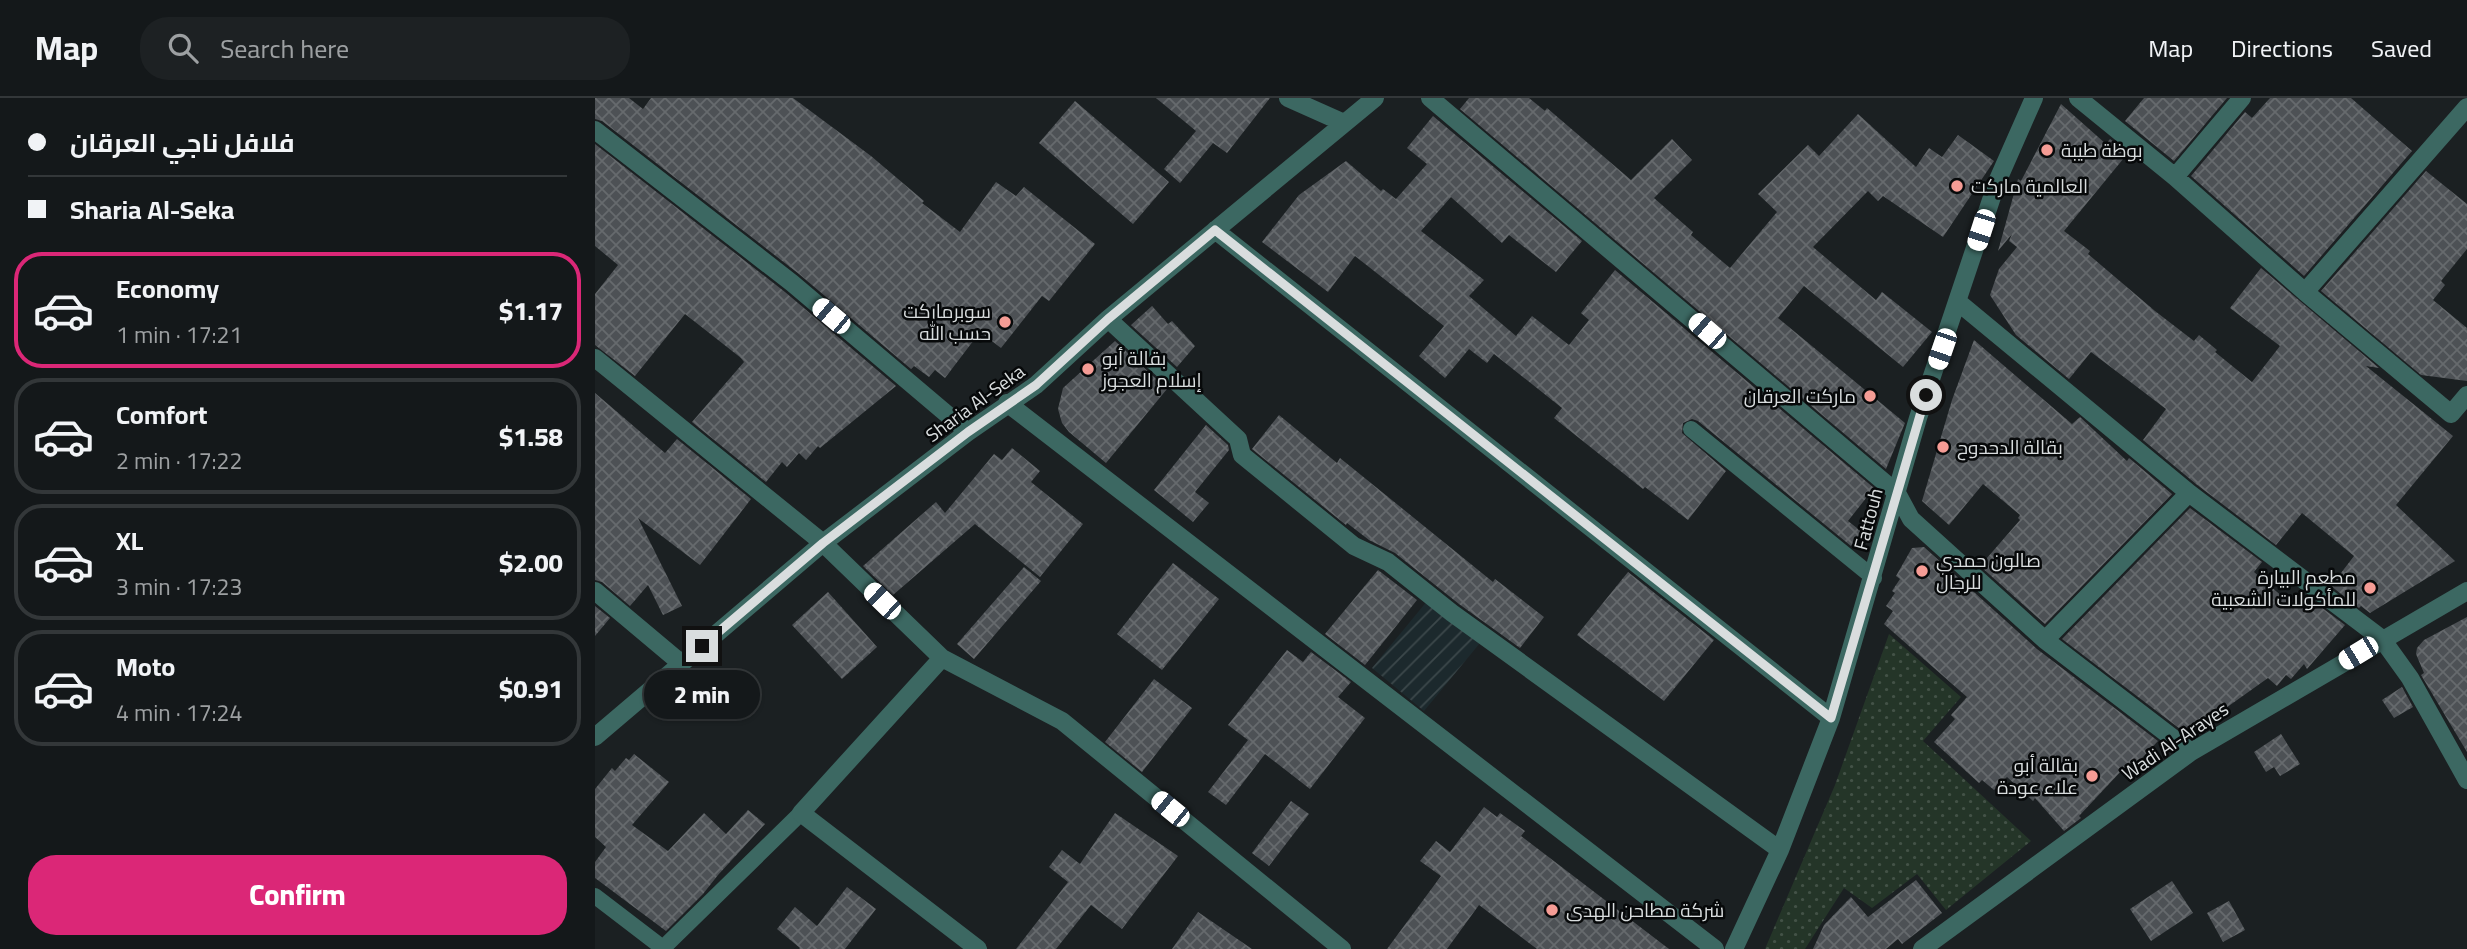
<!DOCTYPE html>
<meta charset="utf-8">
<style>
:root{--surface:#14181a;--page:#1d2123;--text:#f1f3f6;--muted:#9da0a2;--line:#333739;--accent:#db2777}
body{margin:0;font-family:Georgia,Cairo,serif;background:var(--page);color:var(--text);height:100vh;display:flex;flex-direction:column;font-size:26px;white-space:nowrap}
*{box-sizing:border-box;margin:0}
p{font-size:23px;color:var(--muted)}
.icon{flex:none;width:38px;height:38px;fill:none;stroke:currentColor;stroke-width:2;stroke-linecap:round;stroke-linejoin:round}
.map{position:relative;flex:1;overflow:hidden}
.side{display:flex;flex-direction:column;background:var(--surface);width:595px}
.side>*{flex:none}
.banner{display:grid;align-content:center;height:154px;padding:0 28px;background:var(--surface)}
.end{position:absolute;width:32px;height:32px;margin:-16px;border:9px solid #d9ddde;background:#111;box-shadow:0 0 0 4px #111}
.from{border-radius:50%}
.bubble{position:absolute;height:49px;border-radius:24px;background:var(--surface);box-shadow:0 2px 5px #0004,0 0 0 2px var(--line);font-size:23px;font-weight:800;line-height:49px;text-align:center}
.car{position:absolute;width:21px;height:42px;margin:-21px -10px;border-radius:9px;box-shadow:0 0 5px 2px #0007;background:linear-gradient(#fff 24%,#345 0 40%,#fff 0 76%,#345 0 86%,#fff 0)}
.banner b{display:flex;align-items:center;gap:24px;height:66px;font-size:26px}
.banner b+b{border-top:2px solid var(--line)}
.banner i{width:18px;height:18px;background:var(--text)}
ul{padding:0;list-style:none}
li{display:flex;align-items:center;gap:21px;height:116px;margin:0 14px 10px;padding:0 14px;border:4px solid var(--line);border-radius:28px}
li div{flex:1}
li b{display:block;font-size:26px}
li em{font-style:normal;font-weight:800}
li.on{border-color:var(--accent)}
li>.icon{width:63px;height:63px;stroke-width:1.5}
.button{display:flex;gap:14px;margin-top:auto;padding:14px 28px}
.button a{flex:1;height:80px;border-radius:28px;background:var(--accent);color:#fff;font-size:28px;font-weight:800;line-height:80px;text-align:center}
header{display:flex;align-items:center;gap:42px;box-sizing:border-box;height:98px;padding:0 35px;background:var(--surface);border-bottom:2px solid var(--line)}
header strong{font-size:33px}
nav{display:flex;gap:38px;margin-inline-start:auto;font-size:24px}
.search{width:490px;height:63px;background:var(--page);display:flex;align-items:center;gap:18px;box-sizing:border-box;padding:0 24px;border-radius:28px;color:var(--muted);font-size:26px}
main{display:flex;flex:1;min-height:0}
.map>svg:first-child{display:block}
</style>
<header>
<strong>Map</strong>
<div class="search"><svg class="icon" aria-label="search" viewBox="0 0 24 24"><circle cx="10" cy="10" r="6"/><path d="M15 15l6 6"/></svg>Search here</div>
<nav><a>Map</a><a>Directions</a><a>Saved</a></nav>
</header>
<main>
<section class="side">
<div class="banner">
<b><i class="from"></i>فلافل ناجي العرقان</b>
<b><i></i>Sharia Al-Seka</b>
</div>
<ul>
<li class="on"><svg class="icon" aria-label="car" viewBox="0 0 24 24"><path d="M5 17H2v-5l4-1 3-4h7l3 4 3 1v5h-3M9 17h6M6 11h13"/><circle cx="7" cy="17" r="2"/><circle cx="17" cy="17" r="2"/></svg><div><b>Economy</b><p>1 min · 17:21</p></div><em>$1.17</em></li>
<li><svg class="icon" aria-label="car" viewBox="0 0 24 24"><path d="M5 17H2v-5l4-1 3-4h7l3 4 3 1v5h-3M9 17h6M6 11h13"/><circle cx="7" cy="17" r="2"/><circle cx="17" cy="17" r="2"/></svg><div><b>Comfort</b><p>2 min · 17:22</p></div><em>$1.58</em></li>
<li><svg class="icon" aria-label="car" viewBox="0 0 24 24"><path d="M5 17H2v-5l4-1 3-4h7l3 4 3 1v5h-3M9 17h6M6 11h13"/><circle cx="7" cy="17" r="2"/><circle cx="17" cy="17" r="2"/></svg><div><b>XL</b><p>3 min · 17:23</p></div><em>$2.00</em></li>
<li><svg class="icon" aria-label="car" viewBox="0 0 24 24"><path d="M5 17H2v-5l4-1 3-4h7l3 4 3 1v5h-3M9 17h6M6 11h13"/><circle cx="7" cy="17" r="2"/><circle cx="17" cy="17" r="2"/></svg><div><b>Moto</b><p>4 min · 17:24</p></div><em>$0.91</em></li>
</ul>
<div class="button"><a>Confirm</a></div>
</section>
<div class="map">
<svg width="1872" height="851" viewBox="0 0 1872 851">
<defs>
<pattern id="industrial-furrows" width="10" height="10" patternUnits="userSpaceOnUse" patternTransform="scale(1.75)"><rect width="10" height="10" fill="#1c292d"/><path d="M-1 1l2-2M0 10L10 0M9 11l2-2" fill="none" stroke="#3c484b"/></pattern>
<pattern id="park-dots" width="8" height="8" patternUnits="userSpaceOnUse" patternTransform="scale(1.75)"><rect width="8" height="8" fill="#243528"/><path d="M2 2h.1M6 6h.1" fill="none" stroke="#435247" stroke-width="1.8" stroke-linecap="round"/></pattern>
<pattern id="building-cross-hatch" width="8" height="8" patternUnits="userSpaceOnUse" patternTransform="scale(1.75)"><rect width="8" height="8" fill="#4d5155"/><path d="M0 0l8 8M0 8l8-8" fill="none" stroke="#666a6d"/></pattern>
</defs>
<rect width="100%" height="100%" fill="#1b2022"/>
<path fill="url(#industrial-furrows)" d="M 833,502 L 885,545 L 829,613 L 777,570 Z"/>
<path fill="url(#park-dots)" d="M 1294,536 L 1366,599 L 1328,643 L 1436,743 L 1351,812 L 1322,776 L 1277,810 L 1249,790 L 1210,851 L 1170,851 L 1240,687 Z"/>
<path fill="url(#building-cross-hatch)" d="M 0,0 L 34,0 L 48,11 L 56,0 L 198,0 L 276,58 L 329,103 L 327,105 L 365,134 L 401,84 L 421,98 L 429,89 L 500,146 L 454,203 L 447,198 L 406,250 L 385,234 L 350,280 L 340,272 L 334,279 L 319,268 L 316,271 L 204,176 L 7,23 L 0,21 Z
M 561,0 L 675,0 L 632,55 L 618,45 L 585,85 L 569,71 L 601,33 Z
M 874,0 L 934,0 L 950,13 L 952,10 L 1036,82 L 1077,41 L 1097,62 L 1059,100 L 1098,134 L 1096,137 L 1135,170 L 1182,114 L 1163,96 L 1213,47 L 1224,58 L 1263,16 L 1321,69 L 1334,50 L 1347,59 L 1363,37 L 1399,63 L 1348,139 L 1288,98 L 1283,103 L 1273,93 L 1218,149 L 1281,202 L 1287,194 L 1337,234 L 1308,269 L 1209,188 L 1183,220 L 1310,325 L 1291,371 L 865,11 Z
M 1549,0 L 1632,0 L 1579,63 L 1530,23 Z
M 1675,0 L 1756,0 L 1817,53 L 1709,178 L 1596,78 L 1650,14 L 1657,20 Z
M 480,3 L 574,84 L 538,126 L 444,45 Z
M 1466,6 L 1511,46 L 1515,41 L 1533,55 L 1469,133 L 1495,153 L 1493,156 L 1560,213 L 1599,243 L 1604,237 L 1622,252 L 1620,254 L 1657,284 L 1685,248 L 1635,210 L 1666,170 L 1784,270 L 1771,268 L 1858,338 L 1801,407 L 1860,463 L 1775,515 L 1766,508 L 1764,510 L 1736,488 L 1759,458 L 1707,415 L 1681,447 L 1601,386 L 1548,342 L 1571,311 L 1496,254 L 1474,281 L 1421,237 L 1395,197 L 1404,171 L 1422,149 L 1414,143 L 1417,136 L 1403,153 L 1423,81 L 1426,83 Z
M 838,18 L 987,143 L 961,174 L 914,137 L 907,145 L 856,99 L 826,133 L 889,182 L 874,198 L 921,238 L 937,218 L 974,247 L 994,222 L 986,215 L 1020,172 L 1279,390 L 1253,423 L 1267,434 L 1256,448 L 1103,323 L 1097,321 L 1088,325 L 1087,335 L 1131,373 L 1093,422 L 1050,389 L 1048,391 L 959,320 L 967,310 L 899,256 L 892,265 L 874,251 L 850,280 L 824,258 L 849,228 L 760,158 L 733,194 L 667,144 L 704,97 L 751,63 L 786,93 L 788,91 L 801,101 L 832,66 L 812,50 Z
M 0,46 L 190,194 L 301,288 L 225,350 L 223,348 L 211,362 L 204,355 L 192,369 L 187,364 L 171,384 L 97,324 L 149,264 L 146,260 L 90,216 L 40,278 L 0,247 L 0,196 L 23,167 L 0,148 Z
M 1831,73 L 1872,106 L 1872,151 L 1846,183 L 1850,187 L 1838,202 L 1872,230 L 1872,283 L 1826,277 L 1726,193 Z
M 557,208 L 573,226 L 577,223 L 600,248 L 582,269 L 536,227 Z
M 1379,242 L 1477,326 L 1485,319 L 1532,363 L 1534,360 L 1577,396 L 1450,526 L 1385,468 L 1425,422 L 1423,420 L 1425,417 L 1388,386 L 1354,427 L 1327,403 L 1357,302 Z
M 520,243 L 572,291 L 511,365 L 474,334 L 467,325 L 463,311 L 468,290 Z
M 0,295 L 70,355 L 82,341 L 156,401 L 105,467 L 43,420 L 87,508 L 68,517 L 53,487 L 35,508 L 7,484 L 0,482 Z
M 684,317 L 742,365 L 745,360 L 898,484 L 900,481 L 949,519 L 925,550 L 864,506 L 800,455 L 774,442 L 752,425 L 751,427 L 657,351 Z
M 611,327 L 633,347 L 634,352 L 600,394 L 614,405 L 598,424 L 559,392 Z
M 417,350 L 445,373 L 436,384 L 488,426 L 445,479 L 380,426 L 298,497 L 268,468 L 341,404 L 350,415 L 399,356 L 407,362 Z
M 1595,410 L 1667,464 L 1659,474 L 1697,507 L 1702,502 L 1716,514 L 1722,506 L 1750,527 L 1712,571 L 1709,566 L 1696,581 L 1691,577 L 1682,588 L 1673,580 L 1593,637 L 1467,541 Z
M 1329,449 L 1442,551 L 1563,643 L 1533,675 L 1528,671 L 1484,718 L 1486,720 L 1469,733 L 1440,700 L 1438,703 L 1412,679 L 1399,692 L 1387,682 L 1384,685 L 1339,644 L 1360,621 L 1356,617 L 1372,599 L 1289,526 L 1298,513 L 1291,508 L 1300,495 L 1297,493 L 1305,481 L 1301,478 L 1317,450 Z
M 578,465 L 624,501 L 567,572 L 522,536 Z
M 429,469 L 446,483 L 379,561 L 362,546 Z
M 783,472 L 822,502 L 770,567 L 730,536 Z
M 1033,474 L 1119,542 L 1069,603 L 982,537 Z
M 233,494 L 282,549 L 247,581 L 197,527 Z
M 0,508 L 15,520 L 0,538 Z
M 1872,519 L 1872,654 L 1826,577 L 1829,575 L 1821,556 L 1822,550 L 1829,542 Z
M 692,552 L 708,564 L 716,554 L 756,584 L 743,599 L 770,620 L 715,691 L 670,656 L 631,707 L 613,694 L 653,642 L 633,627 Z
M 559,581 L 597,610 L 547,674 L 510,644 Z
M 1807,589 L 1818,609 L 1799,620 L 1787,602 Z
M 1686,636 L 1705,666 L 1685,678 L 1679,669 L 1671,674 L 1659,654 Z
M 39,656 L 74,684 L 37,727 L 73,753 L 109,715 L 131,736 L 153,712 L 170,726 L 123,777 L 108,796 L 71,833 L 0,780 L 0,764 L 11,749 L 0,739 L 0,691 L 17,670 L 20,673 L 31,660 L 34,662 Z
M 696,703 L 714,716 L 674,768 L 657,755 Z
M 889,709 L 902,719 L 905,715 L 930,733 L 926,738 L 1074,851 L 942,851 L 884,807 L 852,851 L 792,851 L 846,778 L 825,763 L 841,743 L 855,754 Z
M 520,715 L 583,758 L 527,831 L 496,807 L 461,851 L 421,851 L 473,784 L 454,769 L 467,752 L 485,766 Z
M 1321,782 L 1347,815 L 1307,846 L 1303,841 L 1291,851 L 1218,851 L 1229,827 L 1256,799 L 1273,819 Z
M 1577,783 L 1598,815 L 1556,843 L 1535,811 Z
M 252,789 L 281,811 L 250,851 L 204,851 L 205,850 L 182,831 L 200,809 L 222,828 Z
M 1634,803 L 1650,832 L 1628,844 L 1612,815 Z
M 603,814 L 657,851 L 577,851 Z"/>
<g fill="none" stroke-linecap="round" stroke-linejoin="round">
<path stroke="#3c6862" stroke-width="16" d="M 1096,331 L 1279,480
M 0,798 L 68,850 L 206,715"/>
<path stroke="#3c6862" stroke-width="18" d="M 693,0 L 749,25
M 835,0 L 1302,395 L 1316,421 L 1450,542 L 1596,654
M 1483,0 L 1580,79 L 1710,194 L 1856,316 L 1872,297
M 0,32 L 197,185 L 373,334
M 1580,79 L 1647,0
M 620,132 L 1236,620
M 1710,194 L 1872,9
M 1363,204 L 1594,395 L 1787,541 L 1815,580 L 1872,682
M 513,221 L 643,341 L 647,357 L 759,448 L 793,464 L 857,515 L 1185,752
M 0,260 L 228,445 L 347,560 L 467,623 L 747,851
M 412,305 L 1120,851
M 0,493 L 87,566
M 1450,542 L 1594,395
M 347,560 L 206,715 L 383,851
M 0,639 L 228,445 L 373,334 L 441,287 L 513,221 L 780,0
M 1139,851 L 1185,752 L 1236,620 L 1323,320 L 1402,84 L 1439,0
M 1327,851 L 1596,654 L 1872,493"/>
</g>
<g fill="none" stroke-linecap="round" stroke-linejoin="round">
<path stroke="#d9ddde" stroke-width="9" d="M 107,548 L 228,445 L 373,334 L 441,287 L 513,221 L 620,132 L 1236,620 L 1331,297"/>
</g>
<g fill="#f59c95" stroke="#07090a" stroke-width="2.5">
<circle cx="1452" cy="52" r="7"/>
<circle cx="1362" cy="88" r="7"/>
<circle cx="410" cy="224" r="7"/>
<circle cx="493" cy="271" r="7"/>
<circle cx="1275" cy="298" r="7"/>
<circle cx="1348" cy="349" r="7"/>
<circle cx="1327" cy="473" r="7"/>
<circle cx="1775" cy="490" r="7"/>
<circle cx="1497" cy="678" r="7"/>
<circle cx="957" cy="812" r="7"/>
</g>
<g text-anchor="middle" stroke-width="5" stroke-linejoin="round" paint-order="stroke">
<g font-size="19" fill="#d9ddde" stroke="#07090a" text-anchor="start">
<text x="1466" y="59">بوظة طيبة</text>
<text x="1376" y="95">العالمية ماركت</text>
<text x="396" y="220" text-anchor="end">سوبرماركت<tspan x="396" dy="22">حسب الله</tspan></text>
<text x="507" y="267">بقالة أبو<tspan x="507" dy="22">إسلام العجوز</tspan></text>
<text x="1261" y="305" text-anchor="end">ماركت العرقان</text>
<text x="1362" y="356">بقالة الدحدوح</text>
<text x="1341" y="469">صالون حمدي<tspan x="1341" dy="22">للرجال</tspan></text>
<text x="1761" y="486" text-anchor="end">مطعم البيارة<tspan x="1761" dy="22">للمأكولات الشعبية</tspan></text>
<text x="1483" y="674" text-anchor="end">بقالة أبو<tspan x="1483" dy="22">علاء عودة</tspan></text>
<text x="971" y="819">شركة مطاحن الهدى</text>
</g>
<g font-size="19" fill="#d9ddde" stroke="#07090a">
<text transform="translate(380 305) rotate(-36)" y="7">Sharia Al-Seka</text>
<text transform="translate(1273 421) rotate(-75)" y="7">Fattouh</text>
<text transform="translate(1580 643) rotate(-34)" y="7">Wadi Al-Arayes</text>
</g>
</g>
</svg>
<i class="end from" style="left:1331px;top:297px"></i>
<i class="end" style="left:107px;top:548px"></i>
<div class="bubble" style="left:49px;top:572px;width:116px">2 min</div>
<i class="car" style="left:1386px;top:132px;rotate:198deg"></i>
<i class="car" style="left:236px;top:218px;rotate:310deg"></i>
<i class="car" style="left:1112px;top:233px;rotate:311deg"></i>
<i class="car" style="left:1347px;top:251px;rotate:199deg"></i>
<i class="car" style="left:287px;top:503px;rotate:314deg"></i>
<i class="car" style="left:1763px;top:555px;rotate:239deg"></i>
<i class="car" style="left:575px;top:711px;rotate:309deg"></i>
</div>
</main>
